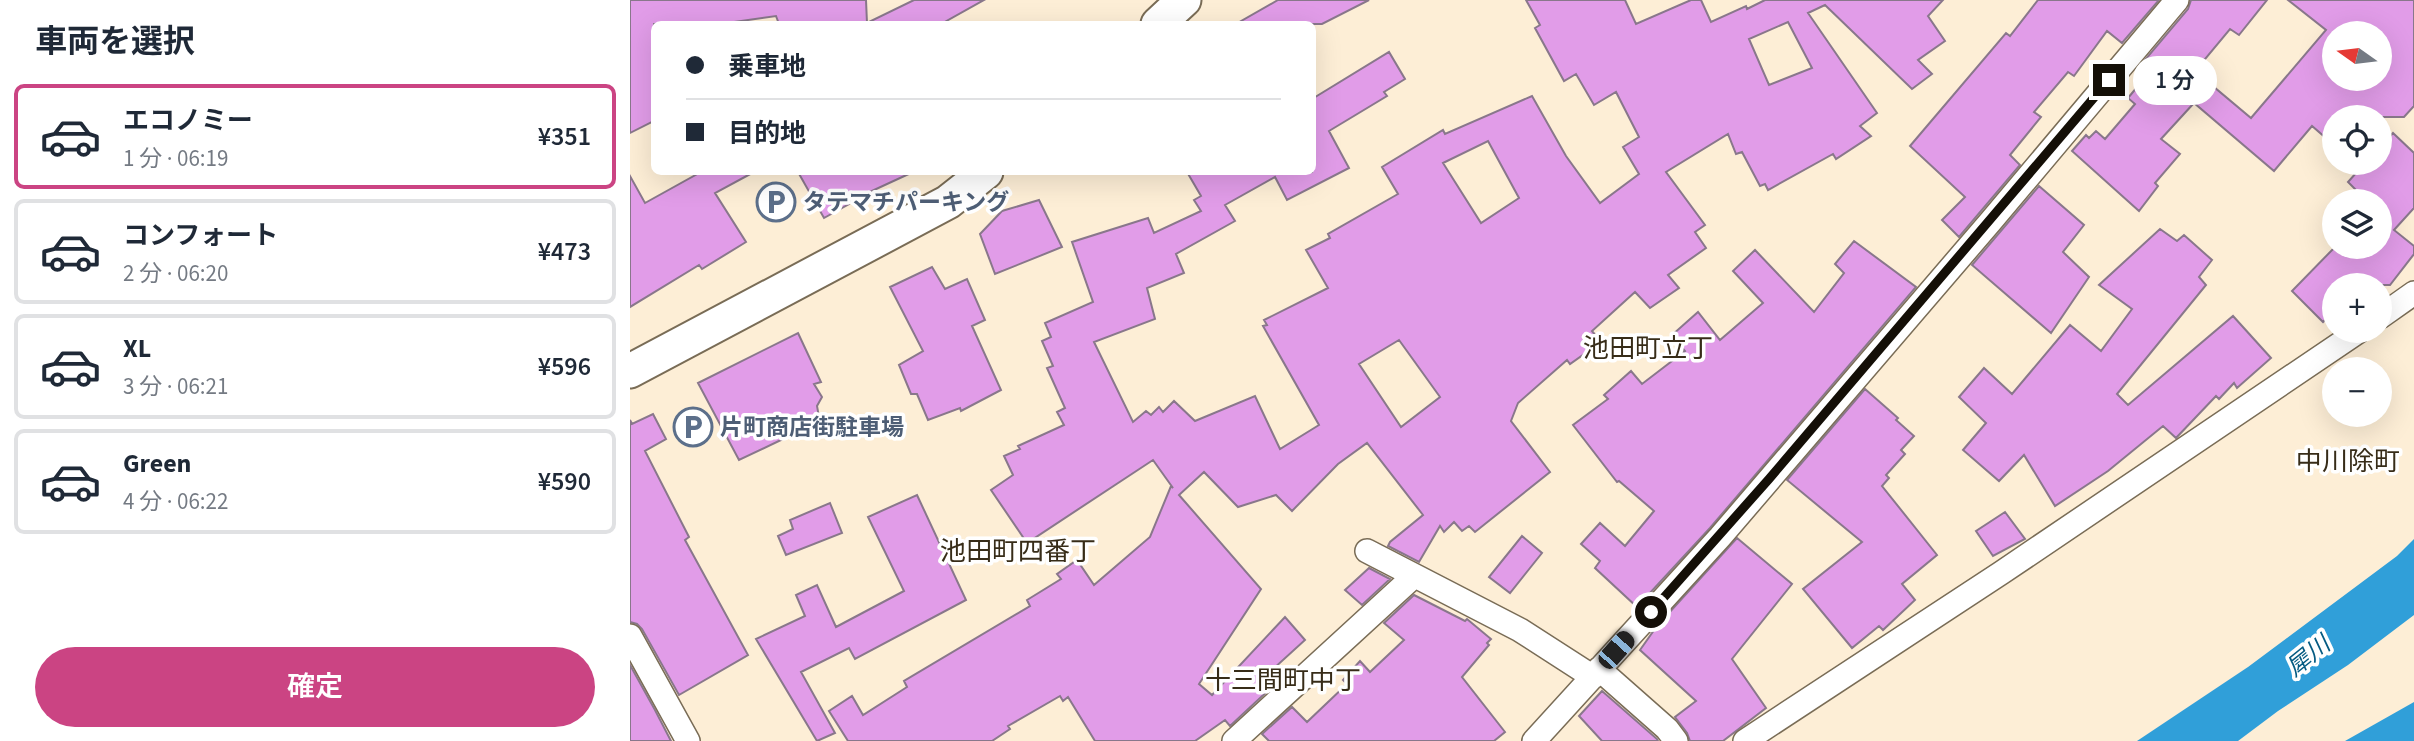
<!DOCTYPE html>
<html lang="ja">
<meta charset="utf-8">
<style>
:root{--surface:#fff;--page:#f6f6f7;--text:#1f2937;--muted:#747a83;--line:#e0e1e3;--accent:#cb4483}
body{margin:0;font-family:"Source Sans 3","Noto Sans JP",sans-serif;background:var(--page);color:var(--text);height:100vh;display:flex;flex-direction:column;font-size:26px;white-space:nowrap}
*{box-sizing:border-box;margin:0}
p{font-size:23px;color:var(--muted)}
.icon{flex:none;width:38px;height:38px;fill:none;stroke:currentColor;stroke-width:2;stroke-linecap:round;stroke-linejoin:round}
.map{position:relative;flex:1;overflow:hidden}
.drawer{display:flex;flex-direction:column;background:var(--surface);width:630px}
.drawer>*{flex:none}
.guide{position:absolute;left:21px;top:21px;width:665px;height:154px;border-radius:10px;box-shadow:0 7px 28px #0002;display:grid;align-content:center;height:154px;padding:0 35px;background:var(--surface)}
.needle{width:46px;rotate:284deg}
.buttons{position:absolute;left:1692px;top:21px;display:grid;gap:14px}
.buttons a{display:grid;place-items:center;width:70px;height:70px;border-radius:50%;background:var(--surface);box-shadow:0 7px 28px #0002;font-size:35px}
.end{position:absolute;width:32px;height:32px;margin:-16px;border:9px solid #140f07;background:#fff;box-shadow:0 0 0 4px #fff}
.from{border-radius:50%}
.bubble{position:absolute;height:49px;border-radius:24px;background:var(--surface);box-shadow:0 7px 28px #0002;font-size:23px;font-weight:600;line-height:49px;text-align:center}
.car{position:absolute;width:21px;height:42px;margin:-21px -10px;border-radius:9px;box-shadow:0 0 5px 2px #0007;background:linear-gradient(#222 24%,#8ab4d8 0 40%,#222 0 76%,#8ab4d8 0 86%,#222 0)}
.guide b{display:flex;align-items:center;gap:24px;height:66px;font-size:26px}
.guide b+b{border-top:2px solid var(--line)}
.guide i{width:18px;height:18px;background:var(--text)}
ul{padding:0;list-style:none}
li{display:flex;align-items:center;gap:21px;height:105px;margin:0 14px 10px;padding:0 21px;border:4px solid var(--line);border-radius:10px}
li div{flex:1}
li b{display:block;font-size:26px}
li em{font-style:normal;font-weight:600}
li.active{border-color:var(--accent)}
li>.icon{width:63px;height:63px;stroke-width:1.5}
h2{padding:0 35px;font-size:32px;line-height:84px}
.action{display:flex;gap:14px;margin-top:auto;padding:14px 35px}
.action a{flex:1;height:80px;border-radius:42px;background:var(--accent);color:#fff;font-size:28px;font-weight:600;line-height:80px;text-align:center}
main{display:flex;flex:1;min-height:0}
.map>svg:first-child{display:block}
</style>
<main>
<section class="drawer">
<h2>車両を選択</h2>
<ul>
<li class="active"><svg class="icon" aria-label="car" viewBox="0 0 24 24"><path d="M5 17H2v-5l4-1 3-4h7l3 4 3 1v5h-3M9 17h6M6 11h13"/><circle cx="7" cy="17" r="2"/><circle cx="17" cy="17" r="2"/></svg><div><b>エコノミー</b><p>1 分 · 06:19</p></div><em>¥351</em></li>
<li><svg class="icon" aria-label="car" viewBox="0 0 24 24"><path d="M5 17H2v-5l4-1 3-4h7l3 4 3 1v5h-3M9 17h6M6 11h13"/><circle cx="7" cy="17" r="2"/><circle cx="17" cy="17" r="2"/></svg><div><b>コンフォート</b><p>2 分 · 06:20</p></div><em>¥473</em></li>
<li><svg class="icon" aria-label="car" viewBox="0 0 24 24"><path d="M5 17H2v-5l4-1 3-4h7l3 4 3 1v5h-3M9 17h6M6 11h13"/><circle cx="7" cy="17" r="2"/><circle cx="17" cy="17" r="2"/></svg><div><b>XL</b><p>3 分 · 06:21</p></div><em>¥596</em></li>
<li><svg class="icon" aria-label="car" viewBox="0 0 24 24"><path d="M5 17H2v-5l4-1 3-4h7l3 4 3 1v5h-3M9 17h6M6 11h13"/><circle cx="7" cy="17" r="2"/><circle cx="17" cy="17" r="2"/></svg><div><b>Green</b><p>4 分 · 06:22</p></div><em>¥590</em></li>
</ul>
<div class="action"><a>確定</a></div>
</section>
<div class="map">
<svg width="1784" height="741" viewBox="0 0 1784 741">
<rect width="100%" height="100%" fill="#fdeed6"/>
<path fill="#309fd9" d="M 1784,539 L 1784,615 L 1718,665 L 1648,711 L 1608,741 L 1507,741 L 1618,667 L 1767,556 Z
M 1784,702 L 1784,741 L 1715,741 Z"/>
<path fill="#e19ce8" stroke="#89778b" stroke-width="2" fill-rule="evenodd" d="M 0,0 L 236,0 L 237,23 L 284,0 L 354,0 L 311,24 L 149,24 L 146,16 L 90,24 L 24,24 L 24,121 L 0,133 Z
M 648,0 L 739,0 L 692,24 L 606,24 Z
M 896,0 L 995,0 L 1006,24 L 1061,0 L 1071,0 L 1081,22 L 1116,6 L 1117,9 L 1135,0 L 1313,0 L 1298,16 L 1315,41 L 1288,60 L 1302,74 L 1282,89 L 1195,5 L 1178,13 L 1247,113 L 1230,126 L 1241,136 L 1206,159 L 1203,154 L 1138,190 L 1135,184 L 1130,186 L 1112,152 L 1106,154 L 1098,134 L 1036,172 L 1075,225 L 1065,232 L 1076,248 L 1038,275 L 1049,288 L 1020,308 L 1005,292 L 962,331 L 971,342 L 940,364 L 937,360 L 888,403 L 881,421 L 920,472 L 845,532 L 839,526 L 832,531 L 824,522 L 814,532 L 810,526 L 789,562 L 758,546 L 760,542 L 793,515 L 737,443 L 708,464 L 662,511 L 646,495 L 608,507 L 574,472 L 549,495 L 631,589 L 569,684 L 582,695 L 655,617 L 675,640 L 642,670 L 647,675 L 640,682 L 643,686 L 600,726 L 595,720 L 565,741 L 465,741 L 438,697 L 433,701 L 430,696 L 378,726 L 380,729 L 362,741 L 218,741 L 199,711 L 222,696 L 233,715 L 277,687 L 274,681 L 400,606 L 397,600 L 431,579 L 427,574 L 447,560 L 464,585 L 520,537 L 541,486 L 543,488 L 523,460 L 397,543 L 361,490 L 383,475 L 374,456 L 390,449 L 388,446 L 434,425 L 427,412 L 435,408 L 417,368 L 423,366 L 412,341 L 421,337 L 415,323 L 463,302 L 442,242 L 518,218 L 524,233 L 571,211 L 564,200 L 571,196 L 557,172 L 682,172 L 682,99 L 759,52 L 775,79 L 754,92 L 757,96 L 699,131 L 719,168 L 657,200 L 645,177 L 595,205 L 605,221 L 546,254 L 554,273 L 517,288 L 525,319 L 464,342 L 503,422 L 516,411 L 521,415 L 529,407 L 533,412 L 544,401 L 565,421 L 625,396 L 650,449 L 689,425 L 633,326 L 637,325 L 634,320 L 698,288 L 676,250 L 700,238 L 698,234 L 768,194 L 752,167 L 813,130 L 815,134 L 902,96 L 936,156 L 970,203 L 1009,174 L 993,147 L 1009,137 L 986,92 L 964,105 L 946,74 L 934,81 L 905,28 L 910,25 ZM 1158,22 L 1182,68 L 1139,85 L 1119,39 ZM 858,141 L 889,198 L 851,223 L 813,163 ZM 769,340 L 810,397 L 771,427 L 729,364 Z
M 1408,0 L 1529,0 L 1492,43 L 1477,31 L 1444,76 L 1438,72 L 1404,112 L 1411,117 L 1380,155 L 1390,165 L 1329,237 L 1312,220 L 1335,197 L 1280,146 L 1376,33 L 1380,36 Z
M 1561,0 L 1637,0 L 1609,35 L 1600,29 L 1565,71 L 1621,118 L 1696,30 L 1658,0 L 1784,0 L 1784,106 L 1774,117 L 1704,117 L 1704,145 L 1682,126 L 1644,171 L 1564,103 L 1531,139 L 1550,154 L 1525,183 L 1528,186 L 1509,211 L 1442,151 L 1456,135 L 1459,138 L 1466,131 L 1475,139 L 1505,104 L 1498,98 L 1523,68 L 1514,61 L 1558,9 ZM 1704,33 L 1750,33 L 1750,79 L 1704,79 Z
M 1763,133 L 1784,153 L 1784,208 L 1764,230 L 1784,246 L 1784,254 L 1760,285 L 1704,285 L 1704,311 L 1693,322 L 1662,291 L 1705,247 L 1750,247 L 1750,201 L 1717,201 L 1727,191 L 1718,182 L 1735,163 L 1750,163 L 1750,147 Z
M 71,172 L 124,172 L 85,193 L 116,242 L 72,269 L 69,265 L 0,307 L 0,176 L 15,203 Z
M 168,172 L 283,172 L 218,202 L 219,204 L 194,218 Z
M 1409,186 L 1454,225 L 1433,252 L 1459,277 L 1421,333 L 1342,265 Z
M 409,200 L 432,247 L 365,274 L 350,234 L 372,211 Z
M 1530,229 L 1547,241 L 1554,235 L 1582,260 L 1569,277 L 1576,285 L 1487,394 L 1498,405 L 1603,316 L 1641,358 L 1607,388 L 1604,383 L 1589,399 L 1586,396 L 1546,438 L 1533,426 L 1478,471 L 1425,506 L 1394,455 L 1369,481 L 1333,450 L 1356,423 L 1329,397 L 1354,368 L 1382,394 L 1440,325 L 1471,351 L 1502,309 L 1469,285 Z
M 1224,241 L 1286,287 L 1080,528 L 1007,607 L 965,568 L 970,561 L 951,544 L 970,523 L 995,546 L 1024,511 L 989,481 L 987,482 L 943,425 L 978,399 L 974,395 L 1001,371 L 1012,384 L 1055,351 L 1042,335 L 1068,312 L 1090,340 L 1133,303 L 1103,271 L 1125,250 L 1184,312 L 1214,273 L 1205,264 Z
M 302,267 L 315,289 L 337,279 L 355,320 L 342,326 L 371,390 L 331,411 L 330,408 L 298,420 L 287,394 L 281,394 L 269,365 L 293,351 L 260,287 Z
M 168,333 L 191,382 L 184,384 L 192,397 L 187,406 L 189,417 L 148,435 L 151,440 L 109,460 L 68,383 Z
M 1235,389 L 1268,418 L 1266,420 L 1284,436 L 1271,450 L 1275,454 L 1256,475 L 1259,478 L 1252,486 L 1307,555 L 1272,584 L 1285,600 L 1253,630 L 1249,626 L 1222,648 L 1173,589 L 1232,542 L 1157,480 Z
M 23,414 L 36,439 L 15,451 L 59,537 L 55,540 L 118,655 L 49,695 L 12,629 L 7,624 L 0,622 L 0,420 L 2,424 Z
M 287,495 L 336,600 L 225,659 L 219,648 L 171,672 L 205,733 L 187,741 L 126,639 L 175,616 L 166,595 L 187,585 L 206,627 L 274,591 L 238,517 Z
M 200,503 L 212,533 L 156,555 L 148,536 L 163,529 L 160,520 Z
M 1375,512 L 1395,539 L 1363,556 L 1346,531 Z
M 892,536 L 912,553 L 880,593 L 859,577 Z
M 1107,538 L 1162,584 L 1102,659 L 1136,708 L 1093,741 L 1060,741 L 1057,733 L 1045,717 L 1066,701 L 1010,650 L 1027,626 Z
M 739,568 L 760,579 L 732,605 L 715,590 Z
M 784,595 L 835,621 L 837,619 L 861,639 L 857,643 L 859,645 L 832,677 L 875,732 L 864,741 L 639,741 L 632,734 L 662,707 L 677,722 L 717,684 L 713,680 L 730,661 L 740,672 L 774,640 L 754,623 Z
M 0,665 L 25,710 L 41,741 L 0,741 Z
M 972,691 L 1027,739 L 1028,741 L 972,741 L 949,716 Z"/>
<g fill="none" stroke-linecap="round" stroke-linejoin="round">
<defs>
<path id="street" d="M 1750,317 L 1784,293
M 737,551 L 890,630 L 963,677
M 0,636 L 58,741
M 969,669 L 1037,729 L 1046,741
M 604,741 L 783,577
M 904,741 L 1090,537 L 1361,221 L 1547,0
M 1115,741 L 1371,573 L 1729,331"/>
<path id="secondary" d="M 528,24 L 554,0
M 0,371 L 318,202 L 356,172"/>
</defs>
<use href="#street" stroke="#796c56" stroke-width="26"/>
<use href="#secondary" stroke="#796c56" stroke-width="37"/>
<use href="#street" stroke="#fff" stroke-width="23"/>
<use href="#secondary" stroke="#fff" stroke-width="33"/>
</g>
<g fill="none" stroke-linecap="round" stroke-linejoin="round">
<path stroke="#140f07" stroke-width="9" d="M 1021,612 L 1139,479 L 1479,80"/>
</g>
<defs>
<symbol id="parking-ring" viewBox="-11 -11 22 22"><circle r="9.5" fill="#fff" stroke="#5c6f8a" stroke-width="1.5"/><path d="M-3.5-5.5H1a3.5 3.5 0 0 1 0 7H-1V5.5H-3.5ZM-1-3.4V-.6H.8a1.4 1.4 0 0 0 0-2.8Z" fill="#5c6f8a"/></symbol>
</defs>
<g fill-rule="evenodd">
<use href="#parking-ring" x="124" y="180" width="44" height="44"/>
<use href="#parking-ring" x="41" y="405" width="44" height="44"/>
</g>
<g text-anchor="middle" stroke-width="7" stroke-linejoin="round" paint-order="stroke">
<g font-size="23" font-weight="bold" fill="#4e5e75" stroke="#fff" text-anchor="start">
<text x="173" y="210">タテマチパーキング</text>
<text x="90" y="435">片町商店街駐車場</text>
</g>
<g font-size="24" font-style="italic" fill="#055b82" stroke="#fff">
<text transform="translate(1678 656) rotate(-39)" y="8">犀川</text>
</g>
<g font-size="26" fill="#372c18" stroke="#fff">
<text x="1018" y="357">池田町立丁</text>
<text x="1718" y="470">中川除町</text>
<text x="388" y="560">池田町四番丁</text>
<text x="653" y="689">十三間町中丁</text>
</g>
</g>
</svg>
<div class="buttons">
<a><svg class="needle" viewBox="-14 -14 28 28"><path d="M0-13l5 13h-10z" fill="#e53935"/><path d="M0 13l5-13h-10z" fill="#747a83"/></svg></a>
<a><svg class="icon" aria-label="locate" viewBox="0 0 24 24"><circle cx="12" cy="12" r="6"/><path d="M12 2v4M12 18v4M2 12h4M18 12h4"/></svg></a>
<a><svg class="icon" aria-label="layers" viewBox="0 0 24 24"><path d="M12 4l9 5-9 5-9-5zM3 14l9 5 9-5"/></svg></a>
<a>+</a>
<a>−</a>
</div>
<i class="end from" style="left:1021px;top:612px"></i>
<i class="end" style="left:1479px;top:80px"></i>
<div class="bubble" style="left:1503px;top:56px;width:84px">1 分</div>
<i class="car" style="left:986px;top:650px;rotate:42deg"></i>
<div class="guide">
<b><i class="from"></i>乗車地</b>
<b><i></i>目的地</b>
</div>
</div>
</main>
